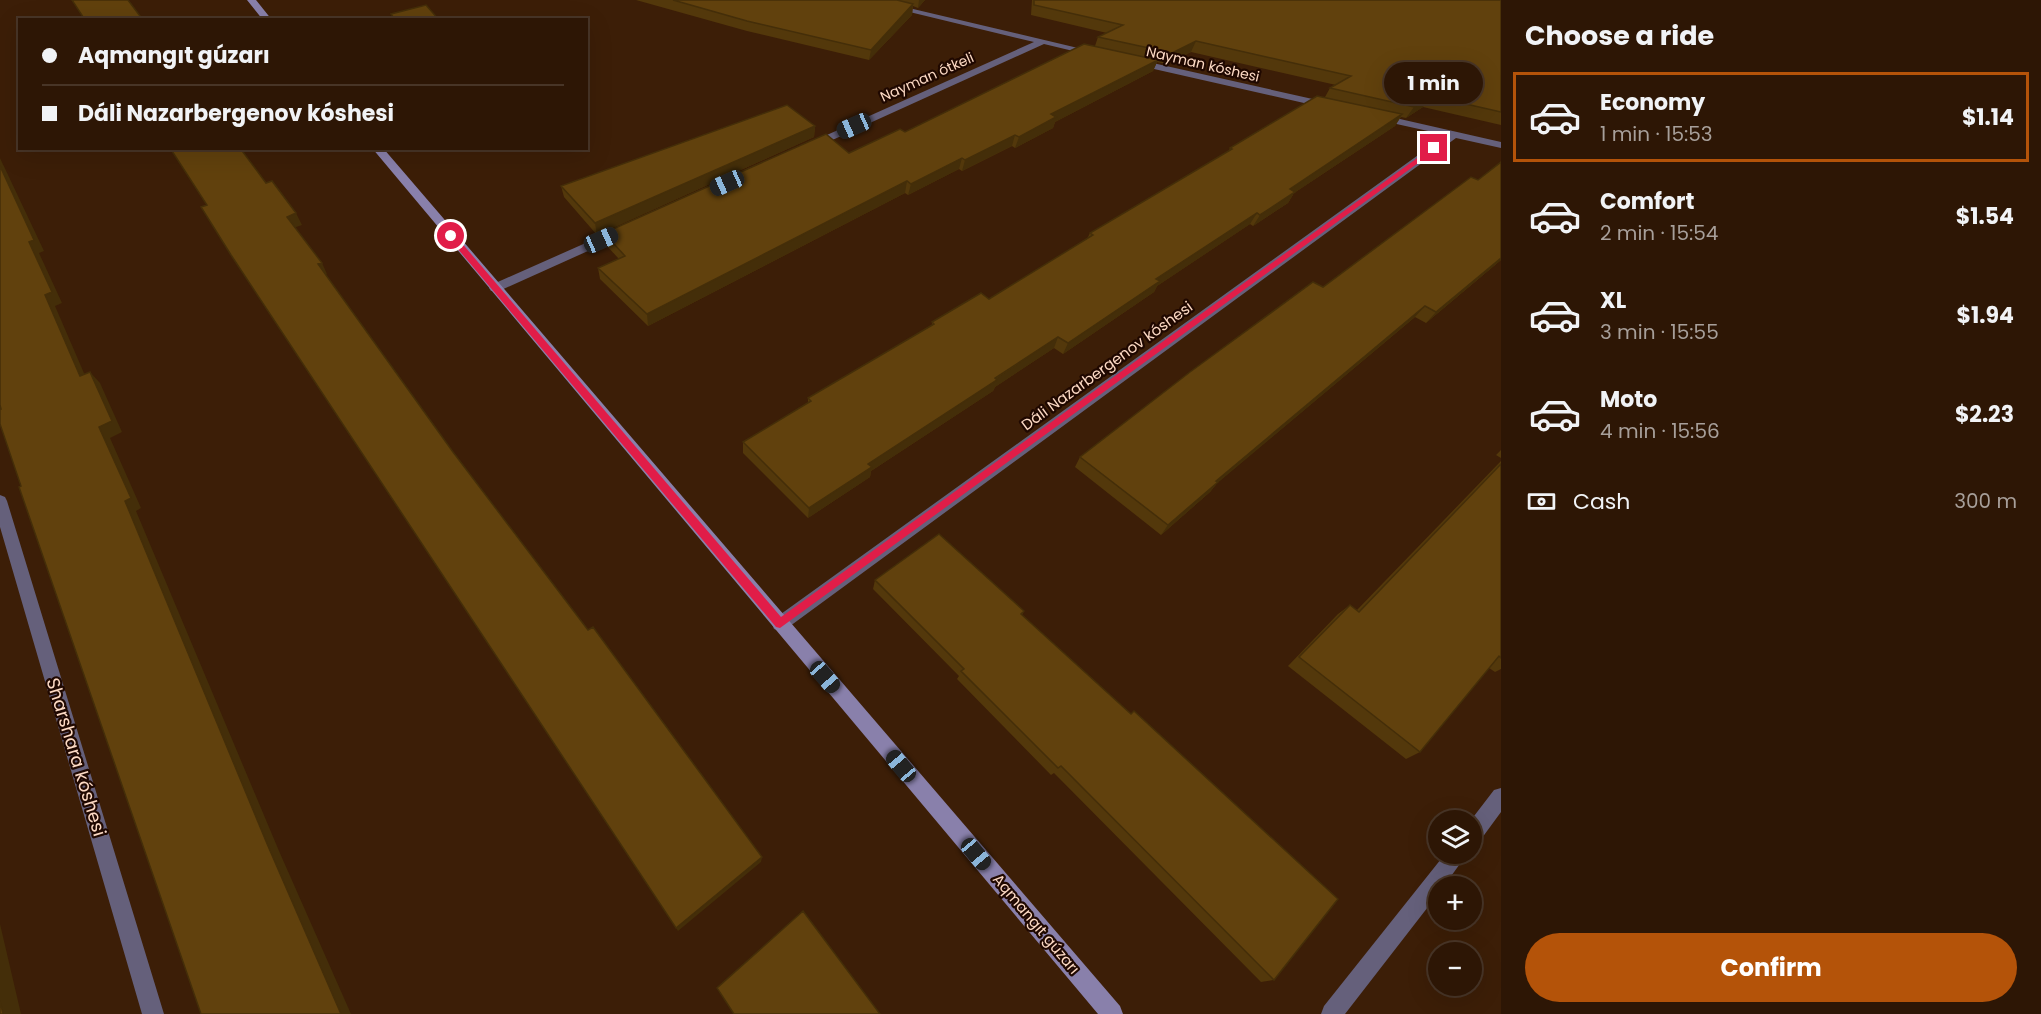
<!DOCTYPE html>
<meta charset="utf-8">
<style>
:root{--surface:#2d1605;--page:#392313;--text:#f1f3f6;--muted:#a79f9a;--line:#483527;--accent:#b45309}
body{margin:0;font-family:Poppins,sans-serif;background:var(--page);color:var(--text);height:100vh;display:flex;flex-direction:column;font-size:22px;white-space:nowrap}
*{box-sizing:border-box;margin:0}
p{font-size:20px;color:var(--muted)}
.icon{flex:none;width:33px;height:33px;fill:none;stroke:currentColor;stroke-width:2;stroke-linecap:round;stroke-linejoin:round}
.map{position:relative;flex:1;overflow:hidden}
.side{display:flex;flex-direction:column;background:var(--surface);width:540px}
.side>*{flex:none}
.hud{position:absolute;left:18px;top:18px;width:570px;height:132px;border-radius:0px;box-shadow:0 6px 24px #0002,0 0 0 2px var(--line);display:grid;align-content:center;height:132px;padding:0 24px;background:var(--surface)}
.buttons{position:absolute;left:1428px;top:810px;display:grid;gap:12px}
.buttons a{display:grid;place-items:center;width:54px;height:54px;border-radius:50%;background:var(--surface);box-shadow:0 6px 24px #0002,0 0 0 2px var(--line);font-size:30px}
.end{position:absolute;width:27px;height:27px;margin:-14px;border:8px solid #e11d48;background:#fff;box-shadow:0 0 0 3px #fff}
.from{border-radius:50%}
.bubble{position:absolute;height:42px;border-radius:21px;background:var(--surface);box-shadow:0 6px 24px #0002,0 0 0 2px var(--line);font-size:20px;font-weight:700;line-height:42px;text-align:center}
.car{position:absolute;width:18px;height:36px;margin:-18px -9px;border-radius:8px;box-shadow:0 0 4px 2px #0007;background:linear-gradient(#222 24%,#8ab4d8 0 40%,#222 0 76%,#8ab4d8 0 86%,#222 0)}
.hud b{display:flex;align-items:center;gap:21px;height:57px;font-size:22px}
.hud b+b{border-top:2px solid var(--line)}
.hud i{width:15px;height:15px;background:var(--text)}
ul{padding:0;list-style:none}
li{display:flex;align-items:center;gap:18px;height:90px;margin:0 12px 9px;padding:0 12px;border:3px solid transparent;border-radius:0px}
li div{flex:1}
li b{display:block;font-size:22px}
li em{font-style:normal;font-weight:700}
li.current{border-color:var(--accent)}
li>.icon{width:54px;height:54px;stroke-width:1.5}
h2{padding:0 24px;font-size:27px;line-height:72px}
.pay{display:flex;align-items:center;gap:15px;height:66px;padding:0 24px;font-size:22px}
.pay p{margin-inline-start:auto}
.button{display:flex;gap:12px;margin-top:auto;padding:12px 24px}
.button a{flex:1;height:69px;border-radius:36px;background:var(--accent);color:#fff;font-size:24px;font-weight:700;line-height:69px;text-align:center}
main{display:flex;flex:1;min-height:0}
.map>svg:first-child{display:block}
</style>
<main>
<div class="map">
<svg width="1501" height="1014" viewBox="0 0 1501 1014">
<rect width="100%" height="100%" fill="#3c1e07"/>
<g fill="none" stroke-linecap="round" stroke-linejoin="round">
<path fill="#65607b" fill-rule="evenodd" d="M 860,0 L 875,0 L 1099,53 L 1094,56 L 1044,44 L 817,147 L 809,147 L 809,143 L 1034,42 Z
M 1135,59 L 1326,102 L 1331,105 L 1326,108 L 1132,64 L 1132,60 Z
M 1378,114 L 1501,142 L 1501,148 L 1456,138 L 786,629 L 780,631 L 774,629 L 772,624 L 774,619 L 1446,135 L 1374,119 L 1373,117 Z
M 624,226 L 630,230 L 628,233 L 499,291 L 491,291 L 489,288 L 491,285 Z
M 0,495 L 5,497 L 7,501 L 164,1014 L 142,1014 L 0,527 Z
M 1501,788 L 1501,812 L 1479,842 L 1472,844 L 1471,820 L 1494,790 Z
M 1445,854 L 1467,854 L 1444,886 L 1438,886 L 1438,894 L 1345,1014 L 1321,1014 L 1324,1006 Z"/>
<path fill="#8980ab" fill-rule="evenodd" d="M 247,0 L 256,0 L 272,20 L 263,20 Z
M 372,148 L 383,148 L 1120,1006 L 1123,1014 L 1098,1014 Z"/>
</g>
<path fill="#53380b" d="M 636,0 L 925,0 L 918,8 L 913,6 L 912,15 L 869,60 L 747,31 Z
M 1032,0 L 1501,0 L 1501,125 L 1423,107 L 1406,118 L 1401,117 L 1395,126 L 1294,193 L 1288,203 L 1253,226 L 1250,224 L 1157,286 L 1154,292 L 1063,354 L 1054,348 L 995,387 L 993,391 L 871,471 L 870,477 L 808,518 L 743,453 L 743,442 L 808,403 L 808,398 L 932,325 L 932,322 L 989,299 L 1087,239 L 1090,233 L 1229,151 L 1230,148 L 1325,97 L 1330,88 L 1336,85 L 1191,52 L 1167,64 L 1157,62 L 1153,71 L 1055,122 L 1053,128 L 1015,148 L 1012,146 L 962,171 L 959,169 L 908,195 L 905,193 L 648,326 L 600,279 L 598,268 L 619,259 L 606,245 L 604,233 L 849,153 L 905,132 L 1095,46 L 1098,37 L 1107,33 L 1031,15 Z
M 815,126 L 814,137 L 597,235 L 564,197 L 561,186 Z
M 1501,162 L 1501,260 L 1426,323 L 1415,317 L 1218,482 L 1210,492 L 1161,535 L 1075,467 L 1080,457 L 1323,287 L 1478,180 Z
M 1501,450 L 1501,458 L 1496,455 Z
M 1501,461 L 1501,669 L 1495,672 L 1489,668 L 1420,752 L 1406,759 L 1288,666 L 1338,614 L 1350,605 L 1357,610 Z
M 875,580 L 1024,611 L 1022,615 L 1274,980 L 1261,982 L 1054,773 L 1051,775 L 957,679 L 959,676 L 873,589 Z"/>
<path fill="#442e09" d="M 919,0 L 925,0 L 918,8 Z
M 913,4 L 912,15 L 869,60 L 871,50 Z
M 1196,41 L 1191,52 L 1167,64 L 1172,53 Z
M 1158,60 L 1153,71 L 1055,122 L 1053,128 L 1015,148 L 1019,137 L 1051,114 Z
M 1431,96 L 1423,107 L 1406,118 L 1414,107 Z
M 1402,114 L 1395,126 L 1294,193 L 1288,203 L 1253,226 L 1260,215 L 1290,189 Z
M 815,126 L 814,137 L 597,235 L 595,223 Z
M 1015,135 L 1012,146 L 962,171 L 965,160 Z
M 0,158 L 44,251 L 39,253 L 62,303 L 55,306 L 90,387 L 80,376 L 45,295 L 29,242 L 0,166 Z
M 962,158 L 959,169 L 908,195 L 911,184 Z
M 907,181 L 905,193 L 648,326 L 647,314 Z
M 296,213 L 302,225 L 293,228 L 287,217 Z
M 1257,213 L 1250,224 L 1157,286 L 1154,292 L 1063,354 L 1068,343 L 1156,279 Z
M 1501,258 L 1501,260 L 1426,323 L 1436,312 Z
M 322,263 L 327,274 L 324,276 L 318,264 Z
M 1425,306 L 1415,317 L 1208,491 L 1216,481 Z
M 1058,337 L 1054,348 L 995,387 L 993,391 L 871,471 L 870,477 L 808,518 L 809,508 L 868,464 Z
M 90,372 L 100,383 L 122,432 L 110,438 L 141,508 L 136,511 L 279,851 L 351,1014 L 341,1014 L 268,846 L 125,501 L 99,427 Z
M 1218,482 L 1210,492 L 1161,535 L 1168,525 Z
M 762,857 L 761,862 L 678,931 L 676,928 Z
M 0,924 L 21,1014 L 3,1014 L 0,1001 Z"/>
<path fill="#61410d" stroke="#442e09" stroke-width="1.5" d="M 72,0 L 128,0 L 143,20 L 85,20 Z
M 673,0 L 897,0 L 913,4 L 871,50 L 747,21 Z
M 1034,0 L 1501,0 L 1501,112 L 1431,96 L 1414,107 L 1330,88 L 1351,76 L 1196,41 L 1172,53 L 1098,37 L 1123,25 L 1034,5 Z
M 426,5 L 439,20 L 395,20 L 391,14 Z
M 1084,44 L 1158,60 L 1051,114 L 1056,117 L 1019,137 L 1015,135 L 965,160 L 962,158 L 911,184 L 907,181 L 647,314 L 598,268 L 625,256 L 604,233 L 826,134 L 849,153 L 900,129 L 905,132 Z
M 1317,96 L 1402,114 L 1290,189 L 1295,192 L 1260,215 L 1257,213 L 1156,279 L 1160,281 L 1068,343 L 1058,337 L 995,378 L 997,380 L 868,464 L 872,467 L 809,508 L 743,442 L 811,401 L 808,398 L 934,324 L 932,322 L 981,293 L 989,299 L 1093,235 L 1090,233 L 1232,149 L 1230,148 Z
M 787,105 L 815,126 L 595,223 L 561,186 Z
M 170,148 L 240,148 L 266,183 L 272,181 L 296,213 L 287,217 L 322,263 L 318,264 L 453,452 L 588,630 L 593,627 L 762,857 L 676,928 L 231,255 L 201,207 L 207,205 Z
M 1501,162 L 1501,258 L 1436,312 L 1425,306 L 1216,481 L 1218,482 L 1168,525 L 1080,457 L 1190,372 L 1313,282 L 1323,287 L 1471,177 L 1478,180 Z
M 0,166 L 34,240 L 29,242 L 52,292 L 45,295 L 80,376 L 90,372 L 112,421 L 99,427 L 131,498 L 125,501 L 268,846 L 341,1014 L 201,1014 L 19,487 L 21,486 L 0,424 L 0,409 L 1,409 L 0,405 Z
M 1501,464 L 1501,658 L 1499,656 L 1420,752 L 1299,657 L 1350,605 L 1359,612 Z
M 939,534 L 1024,611 L 1021,614 L 1131,714 L 1134,711 L 1338,899 L 1274,980 L 1061,766 L 1058,768 L 961,671 L 964,669 L 875,580 Z
M 803,911 L 880,1014 L 734,1014 L 717,988 Z
M 0,1001 L 3,1014 L 0,1014 Z"/>
<path fill="#e11d48" d="M 1434,146 L 1436,150 L 780,628 L 776,627 L 447,236 L 454,234 L 781,617 Z"/>
<g text-anchor="middle" stroke-width="4.5" stroke-linejoin="round" paint-order="stroke">
<g font-size="14" fill="#fddac4" stroke="#1f0800">
<text transform="translate(1203 64) rotate(13)" y="5">Nayman kóshesi</text>
<text transform="translate(927 77) rotate(-24)" y="5">Nayman ótkeli</text>
</g>
<g font-size="15" fill="#fddac4" stroke="#1f0800">
<text transform="translate(1107 366) rotate(-36)" y="5">Dáli Nazarbergenov kóshesi</text>
<text transform="translate(1036 924) rotate(50)" y="5">Aqmangıt gúzarı</text>
</g>
<g font-size="18" fill="#fddac4" stroke="#1f0800">
<text transform="translate(76 757) rotate(73)" y="6">Sharshara kóshesi</text>
</g>
</g>
</svg>
<div class="buttons">
<a><svg class="icon" aria-label="layers" viewBox="0 0 24 24"><path d="M12 4l9 5-9 5-9-5zM3 14l9 5 9-5"/></svg></a>
<a>+</a>
<a>−</a>
</div>
<i class="end from" style="left:451px;top:236px"></i>
<i class="end" style="left:1434px;top:148px"></i>
<div class="bubble" style="left:1384px;top:62px;width:99px">1 min</div>
<i class="car" style="left:854px;top:126px;rotate:246deg"></i>
<i class="car" style="left:727px;top:183px;rotate:246deg"></i>
<i class="car" style="left:601px;top:240px;rotate:66deg"></i>
<i class="car" style="left:825px;top:677px;rotate:139deg"></i>
<i class="car" style="left:901px;top:766px;rotate:320deg"></i>
<i class="car" style="left:976px;top:854px;rotate:140deg"></i>
<div class="hud">
<b><i class="from"></i>Aqmangıt gúzarı</b>
<b><i></i>Dáli Nazarbergenov kóshesi</b>
</div>
</div>
<section class="side">
<h2>Choose a ride</h2>
<ul>
<li class="current"><svg class="icon" aria-label="car" viewBox="0 0 24 24"><path d="M5 17H2v-5l4-1 3-4h7l3 4 3 1v5h-3M9 17h6M6 11h13"/><circle cx="7" cy="17" r="2"/><circle cx="17" cy="17" r="2"/></svg><div><b>Economy</b><p>1 min · 15:53</p></div><em>$1.14</em></li>
<li><svg class="icon" aria-label="car" viewBox="0 0 24 24"><path d="M5 17H2v-5l4-1 3-4h7l3 4 3 1v5h-3M9 17h6M6 11h13"/><circle cx="7" cy="17" r="2"/><circle cx="17" cy="17" r="2"/></svg><div><b>Comfort</b><p>2 min · 15:54</p></div><em>$1.54</em></li>
<li><svg class="icon" aria-label="car" viewBox="0 0 24 24"><path d="M5 17H2v-5l4-1 3-4h7l3 4 3 1v5h-3M9 17h6M6 11h13"/><circle cx="7" cy="17" r="2"/><circle cx="17" cy="17" r="2"/></svg><div><b>XL</b><p>3 min · 15:55</p></div><em>$1.94</em></li>
<li><svg class="icon" aria-label="car" viewBox="0 0 24 24"><path d="M5 17H2v-5l4-1 3-4h7l3 4 3 1v5h-3M9 17h6M6 11h13"/><circle cx="7" cy="17" r="2"/><circle cx="17" cy="17" r="2"/></svg><div><b>Moto</b><p>4 min · 15:56</p></div><em>$2.23</em></li>
</ul>
<div class="pay"><svg class="icon" aria-label="cash" viewBox="0 0 24 24"><path d="M3 7h18v10H3z"/><circle cx="12" cy="12" r="2"/></svg>Cash<p>300 m</p></div>
<div class="button"><a>Confirm</a></div>
</section>
</main>
